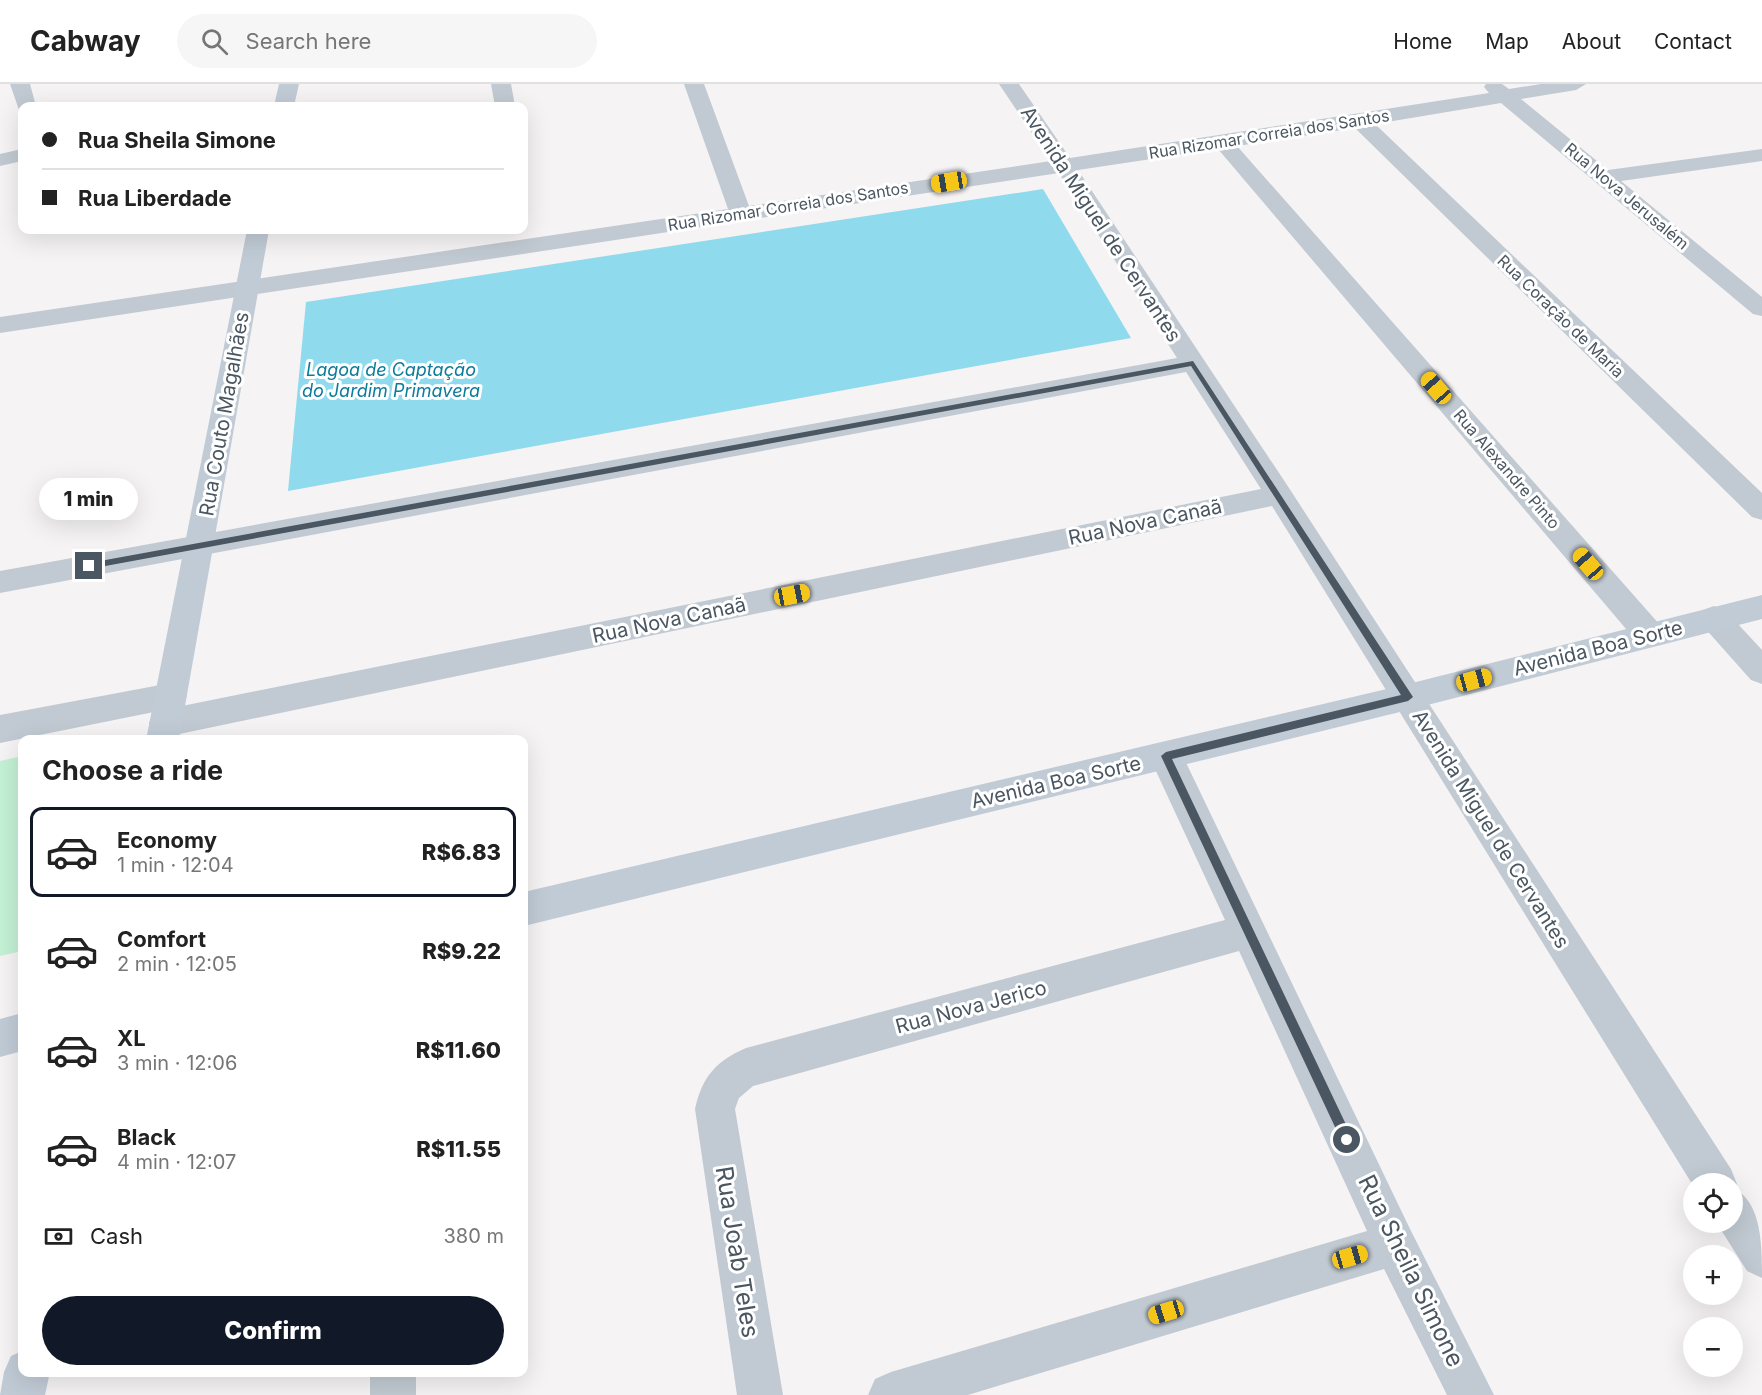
<!DOCTYPE html>
<meta charset="utf-8">
<style>
:root{--surface:#fff;--page:#f6f6f6;--text:#222;--muted:#767676;--line:#e0e0e0;--accent:#111827}
body{margin:0;font-family:Inter,sans-serif;background:var(--page);color:var(--text);height:100vh;display:flex;flex-direction:column;font-size:22px;white-space:nowrap}
*{box-sizing:border-box;margin:0}
p{font-size:20px;color:var(--muted)}
.icon{flex:none;width:33px;height:33px;fill:none;stroke:currentColor;stroke-width:2;stroke-linecap:round;stroke-linejoin:round}
.map{position:relative;flex:1;overflow:hidden}
.sheet{position:absolute;left:18px;top:651px;width:510px;height:642px;display:flex;flex-direction:column;background:var(--surface);border-radius:12px;box-shadow:0 6px 24px #0002}
.sheet>*{flex:none}
.hud{position:absolute;left:18px;top:18px;width:510px;height:132px;border-radius:12px;box-shadow:0 6px 24px #0002;display:grid;align-content:center;height:132px;padding:0 24px;background:var(--surface)}
.fabs{position:absolute;left:1683px;top:1089px;display:grid;gap:12px}
.fabs a{display:grid;place-items:center;width:60px;height:60px;border-radius:50%;background:var(--surface);box-shadow:0 6px 24px #0002;font-size:30px}
.end{position:absolute;width:27px;height:27px;margin:-14px;border:8px solid #4a5661;background:#fff;box-shadow:0 0 0 3px #fff}
.from{border-radius:50%}
.bubble{position:absolute;height:42px;border-radius:21px;background:var(--surface);box-shadow:0 6px 24px #0002;font-size:20px;font-weight:800;line-height:42px;text-align:center}
.car{position:absolute;width:18px;height:36px;margin:-18px -9px;border-radius:8px;box-shadow:0 0 4px 2px #0007;background:linear-gradient(#f5c518 24%,#345 0 40%,#f5c518 0 76%,#345 0 86%,#f5c518 0)}
.hud b{display:flex;align-items:center;gap:21px;height:57px;font-size:22px}
.hud b+b{border-top:2px solid var(--line)}
.hud i{width:15px;height:15px;background:var(--text)}
ul{padding:0;list-style:none}
li{display:flex;align-items:center;gap:18px;height:90px;margin:0 12px 9px;padding:0 12px;border:3px solid transparent;border-radius:12px}
li div{flex:1}
li b{display:block;font-size:22px}
li em{font-style:normal;font-weight:800}
li.selected{border-color:var(--accent)}
li>.icon{width:54px;height:54px;stroke-width:1.5}
h2{padding:0 24px;font-size:27px;line-height:72px}
.pay{display:flex;align-items:center;gap:15px;height:66px;padding:0 24px;font-size:22px}
.pay p{margin-inline-start:auto}
.primary-button{display:flex;gap:12px;margin-top:auto;padding:12px 24px}
.primary-button a{flex:1;height:69px;border-radius:36px;background:var(--accent);color:#fff;font-size:24px;font-weight:800;line-height:69px;text-align:center}
header{display:flex;align-items:center;gap:36px;box-sizing:border-box;height:84px;padding:0 30px;background:var(--surface);border-bottom:2px solid var(--line)}
header strong{font-size:28px}
nav{display:flex;gap:33px;margin-inline-start:auto;font-size:21px}
.search{width:420px;height:54px;background:var(--page);display:flex;align-items:center;gap:15px;box-sizing:border-box;padding:0 21px;border-radius:33px;color:var(--muted);font-size:22px}
.map>svg:first-child{display:block}
</style>
<header>
<strong>Cabway</strong>
<div class="search"><svg class="icon" aria-label="search" viewBox="0 0 24 24"><circle cx="10" cy="10" r="6"/><path d="M15 15l6 6"/></svg>Search here</div>
<nav><a>Home</a><a>Map</a><a>About</a><a>Contact</a></nav>
</header>
<div class="map">
<svg width="1762" height="1311" viewBox="0 0 1762 1311">
<rect width="100%" height="100%" fill="#f5f3f3"/>
<path fill="#c3f1d5" d="M 22,672 L 22,867 L 0,872 L 0,677 Z"/>
<path fill="#90daee" d="M 1043,105 L 1131,254 L 288,407 L 306,218 Z"/>
<g fill="none" stroke-linecap="round" stroke-linejoin="round">
<path fill="#c1cad2" fill-rule="evenodd" d="M 10,0 L 30,0 L 36,22 L 22,22 L 22,27 L 19,26 Z
M 491,0 L 511,0 L 515,22 L 495,22 Z
M 684,0 L 704,0 L 749,122 L 1051,77 L 999,0 L 1019,0 L 1070,74 L 1489,9 L 1484,3 L 1486,0 L 1502,0 L 1509,5 L 1541,0 L 1586,0 L 1576,6 L 1521,15 L 1608,86 L 1762,65 L 1762,77 L 1621,97 L 1762,213 L 1762,232 L 1753,230 L 1501,19 L 1375,40 L 1762,409 L 1762,436 L 1752,433 L 1355,44 L 1237,62 L 1660,541 L 1664,550 L 1660,559 L 1649,562 L 1638,559 L 1218,65 L 1078,86 L 1289,404 L 1731,1085 L 1737,1100 L 1735,1105 C 1762,1120 1762,1162 1762,1194 L 1747,1187 L 1716,1138 L 1732,1138 L 1732,1100 L 1694,1100 L 1694,1103 L 1272,422 L 165,653 L 153,649 L 149,639 L 153,629 L 159,627 L 0,659 L 0,631 L 171,599 L 182,603 L 187,612 L 182,621 L 177,623 L 1261,405 L 1186,288 L 0,509 L 0,487 L 1177,274 L 1059,89 L 0,249 L 0,233 L 728,125 Z
M 22,65 L 22,77 L 0,82 L 0,70 Z
M 1714,522 L 1725,526 L 1762,566 L 1762,600 L 1751,596 L 1703,542 L 1699,534 L 1703,526 Z
M 1166,658 L 1178,662 L 1410,1145 L 1494,1311 L 1447,1311 L 1384,1185 L 968,1311 L 868,1311 L 875,1295 L 891,1288 L 1367,1147 L 1239,867 L 753,1002 L 739,1014 L 735,1025 L 783,1311 L 737,1311 L 695,1025 C 702,993 716,977 746,964 L 1225,836 L 1149,672 L 1154,662 Z
M 370,1288 L 416,1288 L 416,1311 L 370,1311 Z"/>
<path fill="#c1cbd6" fill-rule="evenodd" d="M 279,0 L 299,0 L 294,22 L 274,22 Z
M 247,146 L 269,146 L 179,656 L 146,656 Z
M 1762,511 L 1762,535 L 1408,626 L 524,842 L 524,808 L 1408,600 Z
M 22,929 L 22,967 L 0,973 L 0,935 Z
M 22,1267 L 22,1288 L 50,1288 L 45,1311 L 0,1311 L 4,1288 L 11,1272 Z"/>
</g>
<path fill="#4a5661" d="M 1193,277 L 1413,613 L 1408,617 L 1172,675 L 1351,1051 L 1353,1056 L 1347,1062 L 1343,1060 L 1161,672 L 1166,668 L 1401,611 L 1191,282 L 89,485 L 85,482 L 89,479 Z"/>
<g text-anchor="middle" stroke-width="6" stroke-linejoin="round" paint-order="stroke">
<g font-size="16" fill="#4a5661" stroke="#fff">
<text transform="translate(1269 50) rotate(-9)" y="6">Rua Rizomar Correia dos Santos</text>
<text transform="translate(1627 112) rotate(40)" y="6">Rua Nova Jerusalém</text>
<text transform="translate(788 122) rotate(-9)" y="6">Rua Rizomar Correia dos Santos</text>
<text transform="translate(1561 232) rotate(44)" y="6">Rua Coração de Maria</text>
<text transform="translate(1507 385) rotate(49)" y="6">Rua Alexandre Pinto</text>
</g>
<g font-size="18" font-style="italic" fill="#0c7c9b" stroke="#fff">
<text x="391" y="292">Lagoa de Captação<tspan x="391" dy="21">do Jardim Primavera</tspan></text>
</g>
<g font-size="20" fill="#4a5661" stroke="#fff">
<text transform="translate(1101 140) rotate(57)" y="7">Avenida Miguel de Cervantes</text>
<text transform="translate(224 330) rotate(-80)" y="7">Rua Couto Magalhães</text>
<text transform="translate(1145 438) rotate(-12)" y="7">Rua Nova Canaã</text>
<text transform="translate(669 536) rotate(-12)" y="7">Rua Nova Canaã</text>
<text transform="translate(1598 564) rotate(-14)" y="7">Avenida Boa Sorte</text>
<text transform="translate(1056 698) rotate(-13)" y="7">Avenida Boa Sorte</text>
<text transform="translate(1491 745) rotate(58)" y="7">Avenida Miguel de Cervantes</text>
<text transform="translate(971 923) rotate(-15)" y="7">Rua Nova Jerico</text>
</g>
<g font-size="24" fill="#4a5661" stroke="#fff">
<text transform="translate(737 1168) rotate(81)" y="8">Rua Joab Teles</text>
<text transform="translate(1411 1187) rotate(64)" y="8">Rua Sheila Simone</text>
</g>
</g>
</svg>
<div class="fabs">
<a><svg class="icon" aria-label="locate" viewBox="0 0 24 24"><circle cx="12" cy="12" r="6"/><path d="M12 2v4M12 18v4M2 12h4M18 12h4"/></svg></a>
<a>+</a>
<a>−</a>
</div>
<i class="end from" style="left:1347px;top:1056px"></i>
<i class="end" style="left:89px;top:482px"></i>
<div class="bubble" style="left:39px;top:394px;width:99px">1 min</div>
<i class="car" style="left:949px;top:98px;rotate:261deg"></i>
<i class="car" style="left:1436px;top:304px;rotate:319deg"></i>
<i class="car" style="left:1588px;top:480px;rotate:319deg"></i>
<i class="car" style="left:792px;top:511px;rotate:79deg"></i>
<i class="car" style="left:1474px;top:596px;rotate:75deg"></i>
<i class="car" style="left:1350px;top:1173px;rotate:74deg"></i>
<i class="car" style="left:1166px;top:1228px;rotate:253deg"></i>
<div class="hud">
<b><i class="from"></i>Rua Sheila Simone</b>
<b><i></i>Rua Liberdade</b>
</div>
<section class="sheet">
<h2>Choose a ride</h2>
<ul>
<li class="selected"><svg class="icon" aria-label="car" viewBox="0 0 24 24"><path d="M5 17H2v-5l4-1 3-4h7l3 4 3 1v5h-3M9 17h6M6 11h13"/><circle cx="7" cy="17" r="2"/><circle cx="17" cy="17" r="2"/></svg><div><b>Economy</b><p>1 min · 12:04</p></div><em>R$6.83</em></li>
<li><svg class="icon" aria-label="car" viewBox="0 0 24 24"><path d="M5 17H2v-5l4-1 3-4h7l3 4 3 1v5h-3M9 17h6M6 11h13"/><circle cx="7" cy="17" r="2"/><circle cx="17" cy="17" r="2"/></svg><div><b>Comfort</b><p>2 min · 12:05</p></div><em>R$9.22</em></li>
<li><svg class="icon" aria-label="car" viewBox="0 0 24 24"><path d="M5 17H2v-5l4-1 3-4h7l3 4 3 1v5h-3M9 17h6M6 11h13"/><circle cx="7" cy="17" r="2"/><circle cx="17" cy="17" r="2"/></svg><div><b>XL</b><p>3 min · 12:06</p></div><em>R$11.60</em></li>
<li><svg class="icon" aria-label="car" viewBox="0 0 24 24"><path d="M5 17H2v-5l4-1 3-4h7l3 4 3 1v5h-3M9 17h6M6 11h13"/><circle cx="7" cy="17" r="2"/><circle cx="17" cy="17" r="2"/></svg><div><b>Black</b><p>4 min · 12:07</p></div><em>R$11.55</em></li>
</ul>
<div class="pay"><svg class="icon" aria-label="cash" viewBox="0 0 24 24"><path d="M3 7h18v10H3z"/><circle cx="12" cy="12" r="2"/></svg>Cash<p>380 m</p></div>
<div class="primary-button"><a>Confirm</a></div>
</section>
</div>
